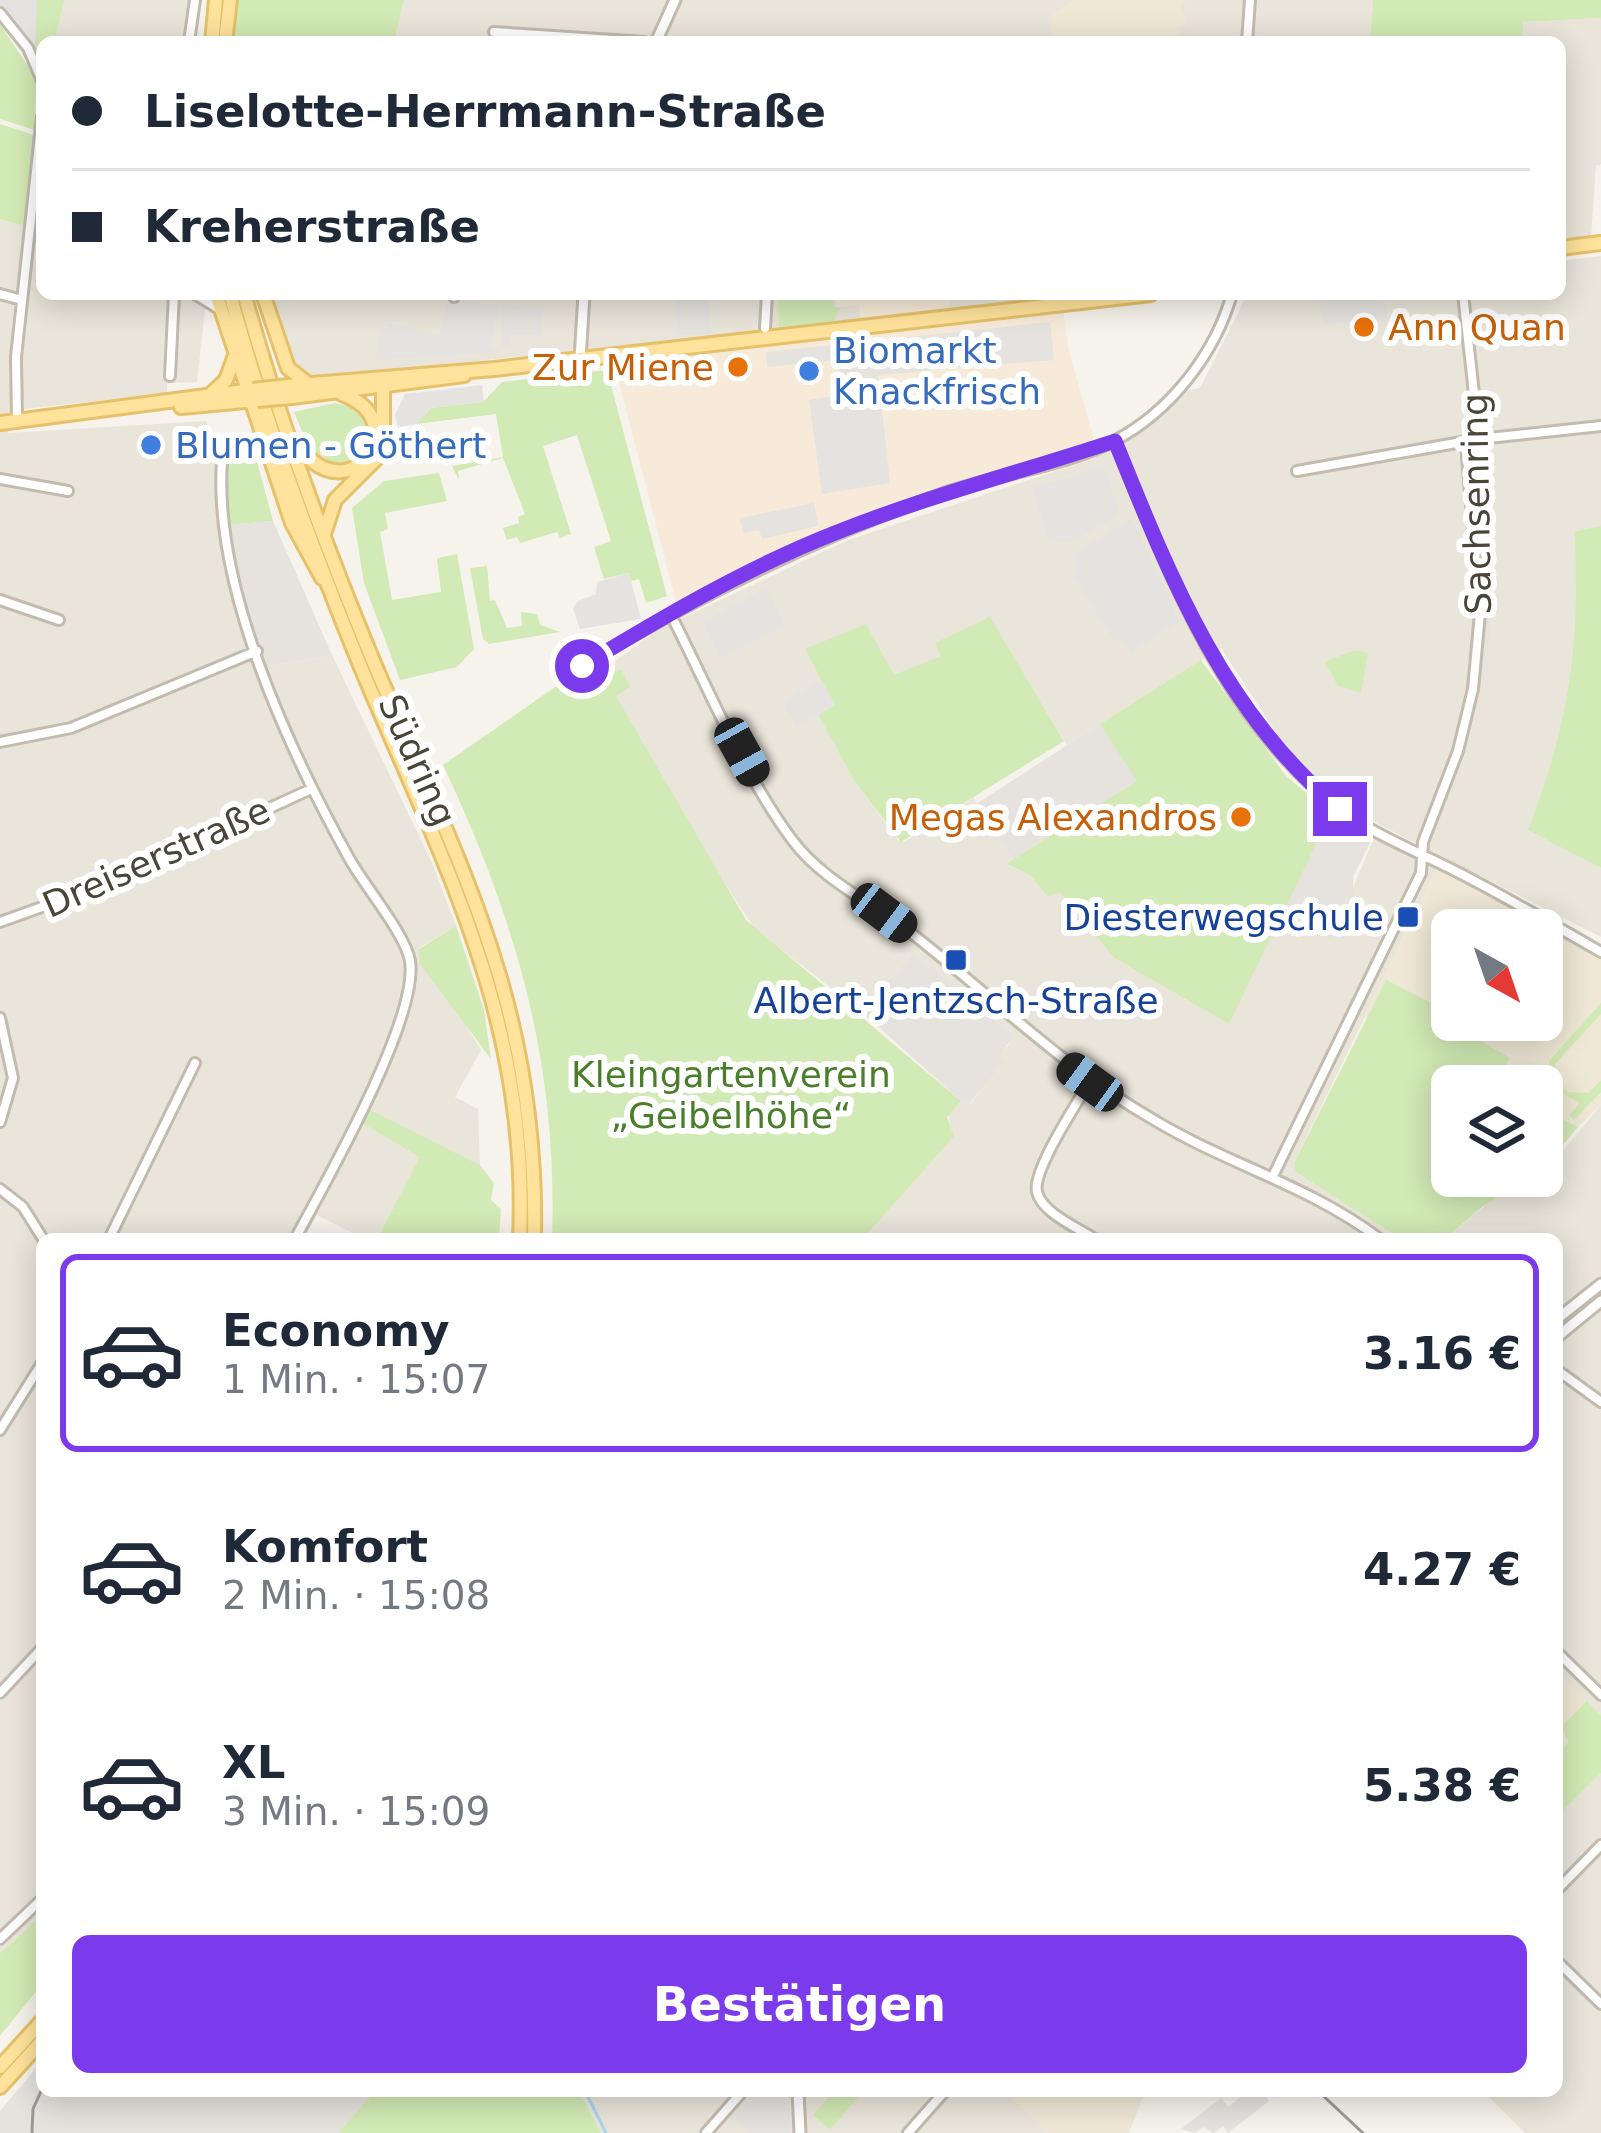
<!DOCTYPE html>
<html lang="de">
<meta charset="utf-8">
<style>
:root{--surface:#fff;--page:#f2f2f3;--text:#1f2937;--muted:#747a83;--line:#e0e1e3;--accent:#7c3aed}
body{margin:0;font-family:"DejaVu Sans",sans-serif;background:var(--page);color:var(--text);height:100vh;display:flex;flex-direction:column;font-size:45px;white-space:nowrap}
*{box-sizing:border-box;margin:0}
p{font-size:39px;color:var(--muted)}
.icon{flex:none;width:66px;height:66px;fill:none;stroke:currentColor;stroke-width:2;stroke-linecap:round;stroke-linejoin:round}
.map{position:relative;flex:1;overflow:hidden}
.side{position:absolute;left:36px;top:1233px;width:1527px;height:864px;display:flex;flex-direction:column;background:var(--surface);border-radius:18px;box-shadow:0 6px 30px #0003}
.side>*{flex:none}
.top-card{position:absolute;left:36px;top:36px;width:1530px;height:264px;border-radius:18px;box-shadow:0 6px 30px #0003;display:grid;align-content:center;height:264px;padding:0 36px;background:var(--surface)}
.needle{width:78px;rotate:140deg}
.controls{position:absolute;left:1431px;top:909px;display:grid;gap:24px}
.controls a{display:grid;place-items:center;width:132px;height:132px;border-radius:18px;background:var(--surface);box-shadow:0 6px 30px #0003;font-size:60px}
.end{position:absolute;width:54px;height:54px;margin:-27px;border:15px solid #7c3aed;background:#fff;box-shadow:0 0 0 6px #fff}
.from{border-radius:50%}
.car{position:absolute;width:36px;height:72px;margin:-36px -18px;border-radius:15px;box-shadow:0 0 9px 3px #0007;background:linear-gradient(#222 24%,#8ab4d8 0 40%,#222 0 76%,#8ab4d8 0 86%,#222 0)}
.top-card b{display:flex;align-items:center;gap:42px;height:114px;font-size:45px}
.top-card b+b{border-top:3px solid var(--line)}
.top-card i{width:30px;height:30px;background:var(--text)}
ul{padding:21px 0 0;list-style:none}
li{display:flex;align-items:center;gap:36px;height:198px;margin:0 24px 18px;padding:0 12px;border:6px solid transparent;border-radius:18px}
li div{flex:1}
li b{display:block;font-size:45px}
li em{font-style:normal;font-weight:700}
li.active{border-color:var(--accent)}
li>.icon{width:108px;height:108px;stroke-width:1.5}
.cta{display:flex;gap:24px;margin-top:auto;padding:24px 36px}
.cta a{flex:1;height:138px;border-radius:18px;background:var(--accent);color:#fff;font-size:48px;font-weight:700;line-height:138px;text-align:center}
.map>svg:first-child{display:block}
</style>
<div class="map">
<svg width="1601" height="2133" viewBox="0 0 1601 2133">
<rect width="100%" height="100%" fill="#f6f3ec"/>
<path fill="#eae5da" d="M 64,0 L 200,0 L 195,42 L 55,42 Z
M 404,0 L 1373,0 L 1370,42 L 394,42 Z
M 1601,18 L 1601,164 L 1596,166 L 1591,237 L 1560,241 L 1560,42 L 1522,42 L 1522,22 Z
M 42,149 L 42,294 L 201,294 L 205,310 L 197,382 L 167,383 L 167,393 L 24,409 L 18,357 Z
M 0,219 L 24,226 L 8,433 L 206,421 L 227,460 L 222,495 L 260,667 L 332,655 L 433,865 L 456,926 L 419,948 L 481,1050 L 455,1097 L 478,1109 L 480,1165 L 368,1110 L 363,1123 L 421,1157 L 377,1239 L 364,1239 L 317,1215 L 304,1239 L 42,1239 L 42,1915 L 0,1953 Z
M 1601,256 L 1601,526 L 1574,533 L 1578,606 L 1574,680 L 1555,760 L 1529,829 L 1601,868 L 1601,937 L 1378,824 L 1329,791 L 1288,751 L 1221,648 L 1067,745 L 990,618 L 935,644 L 942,656 L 818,715 L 855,782 L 898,840 L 904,842 L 973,798 L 1013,860 L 1007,865 L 1030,875 L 1048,897 L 1059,891 L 1114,958 L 1229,1024 L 1281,913 L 1332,938 L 1376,833 L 1438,865 L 1294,1163 L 1401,1239 L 863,1239 L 953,1136 L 948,1115 L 961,1101 L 971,1103 L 1003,1062 L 998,1057 L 1009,1044 L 912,953 L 862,1012 L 755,929 L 681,816 L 602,671 L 659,629 L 848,540 L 1095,458 L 1188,390 L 1200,388 L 1245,299 L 1560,294 L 1560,261 Z
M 269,294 L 834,294 L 837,307 L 859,304 L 861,321 L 293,380 Z
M 951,294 L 1087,294 L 947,311 Z
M 1601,1105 L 1601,2133 L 1525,2133 L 1483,2091 L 1557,2091 L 1557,1239 L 1445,1239 L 1494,1198 L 1542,1176 Z
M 579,2091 L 1004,2091 L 1049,2133 L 601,2133 Z"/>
<path fill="#f7ead8" d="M 834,294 L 951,294 L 947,311 L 861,321 L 859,304 L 837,307 Z
M 1063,307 L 1068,347 L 1095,443 L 893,505 L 823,533 L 677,606 L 614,363 Z"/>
<path fill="#e6e2dd" d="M 273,521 L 332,655 L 260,667 L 225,525 Z
M 1100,724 L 1138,781 L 1013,860 L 976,804 Z
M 1331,813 L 1373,837 L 1353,877 L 1353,897 L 1332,939 L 1281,913 Z
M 913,952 L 1013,1036 L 999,1057 L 1004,1062 L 970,1103 L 961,1101 L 862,1012 Z
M 42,2061 L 42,2091 L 375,2091 L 338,2133 L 0,2133 L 0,2111 Z"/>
<path fill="#efe8d6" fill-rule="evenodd" d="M 1076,0 L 1186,0 L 1181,6 L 1187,24 L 1176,28 L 1181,42 L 1050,42 L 1052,13 Z
M 1438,865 L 1601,954 L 1601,1105 L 1578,1127 L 1542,1108 L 1542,1086 L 1500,1086 L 1365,1016 ZM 1452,930 L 1542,930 L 1542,1020 L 1452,1020 Z
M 1557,1670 L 1601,1716 L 1601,1773 L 1557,1816 Z
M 1004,2091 L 1156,2091 L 1142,2099 L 1129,2133 L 1049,2133 Z"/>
<path fill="#d2eab5" d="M 0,0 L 64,0 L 55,42 L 42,42 L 42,54 L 34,50 L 0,8 Z
M 235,0 L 404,0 L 394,42 L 230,42 Z
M 1373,0 L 1601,0 L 1601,18 L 1523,22 L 1522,42 L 1370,42 Z
M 0,24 L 37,80 L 34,130 L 0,119 Z
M 0,124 L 34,135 L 24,226 L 0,219 Z
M 778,294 L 831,294 L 834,307 L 840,308 L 834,321 L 779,327 Z
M 607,370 L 667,596 L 646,603 L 639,579 L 631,581 L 628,573 L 604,579 L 594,547 L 611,541 L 577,435 L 543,446 L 571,534 L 560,538 L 557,532 L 520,543 L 517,537 L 507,540 L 503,528 L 519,523 L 518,517 L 525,514 L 503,458 L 458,471 L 459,480 L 452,466 L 503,457 L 496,414 L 416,424 L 431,408 L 483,402 L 502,382 Z
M 335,403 L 362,410 L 370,431 L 359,457 L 335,465 L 309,448 L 294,412 Z
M 249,432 L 273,521 L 225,525 L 227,460 Z
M 439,473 L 447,501 L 385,513 L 388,529 L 380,532 L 392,600 L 441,592 L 437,558 L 457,554 L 474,649 L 457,667 L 400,680 L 364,583 L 352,508 L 384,481 Z
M 1601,526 L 1601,868 L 1528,830 C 1569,724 1581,645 1574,532 Z
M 487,566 L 490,601 L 495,600 L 507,628 L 522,626 L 521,612 L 537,614 L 540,625 L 560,632 L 489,644 L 483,639 L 470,568 Z
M 990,617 L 1064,741 L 901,842 L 855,782 L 818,715 L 835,705 L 805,649 L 866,624 L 894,675 L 941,656 L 935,643 Z
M 1354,650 L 1368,653 L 1361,693 L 1338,686 L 1325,662 Z
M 1201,660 L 1286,776 L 1331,813 L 1229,1024 L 1114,958 L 1060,892 L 1048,897 L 1030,875 L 1006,864 L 1137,781 L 1100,724 Z
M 621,669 L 630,687 L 616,696 L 746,920 L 961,1101 L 947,1117 L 954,1136 L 863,1239 L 552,1239 C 558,1064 517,922 443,765 L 574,674 L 580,684 L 602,671 L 606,677 Z
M 456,926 L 484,1010 L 491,1059 L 420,964 L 419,949 Z
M 1386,980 L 1452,1013 L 1452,1020 L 1481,1028 L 1477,1039 L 1510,1058 L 1495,1082 L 1500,1086 L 1452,1086 L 1452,1176 L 1533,1176 L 1483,1206 L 1445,1239 L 1401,1239 L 1296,1172 L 1294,1163 Z
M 1601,1003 L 1601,1014 L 1555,1064 L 1556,1079 L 1567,1092 L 1588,1093 L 1601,1080 L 1601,1092 L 1574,1120 L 1569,1115 L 1580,1103 L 1553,1089 L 1549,1061 Z
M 1542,1108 L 1578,1127 L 1542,1170 Z
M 368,1109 L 480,1165 L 494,1183 L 491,1200 L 501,1209 L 499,1239 L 377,1239 L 420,1157 L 362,1123 Z
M 1587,1701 L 1601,1716 L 1601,1773 L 1557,1816 L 1557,1755 L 1569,1742 L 1561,1727 Z
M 42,1915 L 42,1984 L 0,2036 L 0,1953 Z
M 375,2091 L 579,2091 L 601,2133 L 338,2133 Z
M 834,2091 L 859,2096 L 830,2130 L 813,2115 Z"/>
<path fill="#e5e3e0" d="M 0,0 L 37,0 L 35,49 L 0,6 Z
M 676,294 L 708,294 L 711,334 L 677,334 Z
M 1316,294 L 1381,294 L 1388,318 L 1325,325 Z
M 449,300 L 499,305 L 491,343 L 498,352 L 376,360 L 380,329 L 387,329 L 389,323 L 439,336 Z
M 503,305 L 543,307 L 541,336 L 511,335 L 510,346 L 501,346 Z
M 1050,322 L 1054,360 L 878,375 L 890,483 L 822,494 L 809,400 L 841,395 L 838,360 L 767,367 L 766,352 Z
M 482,385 L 484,402 L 431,408 L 416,424 L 398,427 L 395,415 L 405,394 Z
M 1104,467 L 1120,515 L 1070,542 L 1049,541 L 1032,488 Z
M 814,503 L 818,526 L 762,539 L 759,530 L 743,533 L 740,518 Z
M 1132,518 L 1179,621 L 1132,652 L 1122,638 L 1115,642 L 1073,576 L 1078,572 L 1072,555 Z
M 1483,549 L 1490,549 L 1492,583 L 1487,673 L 1479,672 Z
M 629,573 L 641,619 L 580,629 L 573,608 L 578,601 L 596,594 L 597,582 Z
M 767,587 L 784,625 L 721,657 L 703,622 Z
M 822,680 L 835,705 L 796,726 L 786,707 L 789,698 Z
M 756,2091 L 789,2091 L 791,2133 L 751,2133 L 733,2117 Z
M 1248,2091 L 1261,2091 L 1269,2101 L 1228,2133 L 1223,2126 L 1214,2133 L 1203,2127 L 1195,2133 L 1181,2129 L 1221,2098 L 1228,2107 Z"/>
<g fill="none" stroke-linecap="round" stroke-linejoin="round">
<path stroke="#a9d4f2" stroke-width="3" d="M 585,2091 L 606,2133"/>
<defs>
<path id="minor" d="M 0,13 L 28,48 L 42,81
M 494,32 L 645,42
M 189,42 L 195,0
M 1247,42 L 1250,0
M 0,294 L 22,300
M 195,294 L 219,309
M 1463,294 L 1479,439
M 454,297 L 454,294
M 765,328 L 767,294
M 170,376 L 174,294
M 17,420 L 16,357 L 42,116
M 1115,441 C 1167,570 1221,717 1336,806 C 1374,836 1422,853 1465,876 C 1511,900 1556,926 1601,952
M 222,461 C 213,587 289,750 349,858 C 363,884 406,935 410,961 C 419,1019 325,1183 295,1239
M 1297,471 L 1479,439 L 1601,426
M 0,479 L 68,491
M 0,600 L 59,620
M 671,615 C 709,689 743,774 793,841 C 824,882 875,904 915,936 C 995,999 1065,1069 1154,1120 C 1229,1165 1308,1185 1380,1239
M 582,666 C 696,597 812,540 938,495 C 992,475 1064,467 1114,441 C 1170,412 1215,354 1232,294
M 0,742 L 71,728 L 257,651
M 0,922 L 98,887 L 311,789
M 0,1018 L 13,1078 L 0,1122
M 1090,1081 C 1078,1102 1032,1170 1037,1192 C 1042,1213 1078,1228 1095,1239
M 1273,1176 L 1421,873 L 1423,842 L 1458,751 L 1473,689 L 1480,613 L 1466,445
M 0,1189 L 23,1207 L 43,1239
M 109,1239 L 195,1063
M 1557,1370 L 1601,1402
M 0,1430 L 42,1363
M 1557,1652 L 1601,1695
M 0,1693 L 42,1648
M 1557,1890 L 1601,1845
M 0,1939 L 42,1899
M 1557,1961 L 1601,2004
M 706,2133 L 743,2091
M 908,2133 L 945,2091"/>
<path id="tertiary" d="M 656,42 L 675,0
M 580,359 L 584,294
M 1557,1319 L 1601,1284
M 1557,1337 L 1601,1301
M 798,2091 L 800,2133"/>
<path id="primary" d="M 212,42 L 216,0
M 225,42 L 230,0
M 1560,248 L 1601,243
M 216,294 L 292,523 L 322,578
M 230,294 C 264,419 311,545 360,665 C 442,861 530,1018 520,1239
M 244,294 C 278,416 323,540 371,656 C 458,863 539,1004 534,1239
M 263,294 L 288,368 L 307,383
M 288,386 L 494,369 L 1151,294
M 210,395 L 226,380 L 234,358
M 292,397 L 464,375
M 181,407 L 256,400
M 0,423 L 252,390
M 299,446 C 348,516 418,422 342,394
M 325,531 L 335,500 L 383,452 L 383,382
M 0,2067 L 42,2021
M 0,2087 L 42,2041"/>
</defs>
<use href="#minor" stroke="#c2bbae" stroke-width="14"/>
<use href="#tertiary" stroke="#c2bbae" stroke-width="15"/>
<use href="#primary" stroke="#e6c16a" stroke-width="18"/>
<use href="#minor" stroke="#fff" stroke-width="8"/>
<use href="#tertiary" stroke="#fff" stroke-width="9"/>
<use href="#primary" stroke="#ffe39c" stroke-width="12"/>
<path stroke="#9a9a9a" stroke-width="3" d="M 1318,2091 L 1363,2133
M 32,2133 L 33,2109 L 42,2089"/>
<defs>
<path id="primary-bridge" d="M 253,390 L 288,386
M 257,400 L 292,397"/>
</defs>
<use href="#primary-bridge" stroke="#e6c16a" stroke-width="18" stroke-linecap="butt"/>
<use href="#primary-bridge" stroke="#ffe39c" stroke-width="12"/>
</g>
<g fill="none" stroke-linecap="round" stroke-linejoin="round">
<path stroke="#7c3aed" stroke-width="15" d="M 582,666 C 663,617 746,568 835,533 C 927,496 1021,472 1115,441 C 1169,575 1224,714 1340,809"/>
</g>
<g fill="#e8710a" stroke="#fff" stroke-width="4.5">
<circle cx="1364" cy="327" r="12"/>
<circle cx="738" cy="367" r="12"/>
<circle cx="1241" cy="817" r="12"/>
</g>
<g fill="#3f7fe0" stroke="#fff" stroke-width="4.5">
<circle cx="809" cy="371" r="12"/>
<circle cx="151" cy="445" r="12"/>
</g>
<g fill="#1a4fb4" stroke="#fff" stroke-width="4.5">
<rect x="1396" y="905" width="24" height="24" rx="6"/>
<rect x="944" y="948" width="24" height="24" rx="6"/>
</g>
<g text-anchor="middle" stroke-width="12" stroke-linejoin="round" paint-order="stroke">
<g font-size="36" fill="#c56008" stroke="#fff" text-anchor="end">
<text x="1388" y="340" text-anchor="start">Ann Quan</text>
<text x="714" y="380">Zur Miene</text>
<text x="1217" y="830">Megas Alexandros</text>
</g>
<g font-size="36" fill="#366cbe" stroke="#fff" text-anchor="start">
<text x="833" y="363">Biomarkt<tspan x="833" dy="41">Knackfrisch</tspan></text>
<text x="175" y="458">Blumen - Göthert</text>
</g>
<g font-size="36" fill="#4b4439" stroke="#fff">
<text transform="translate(1476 504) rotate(-91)" y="13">Sachsenring</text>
<text transform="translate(418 760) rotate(66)" y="13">Südring</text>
<text transform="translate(156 857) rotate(-24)" y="13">Dreiserstraße</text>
</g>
<g font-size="36" fill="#164399" stroke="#fff" text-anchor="end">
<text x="1384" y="930">Diesterwegschule</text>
<text x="956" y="1013" text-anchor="middle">Albert-Jentzsch-Straße</text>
</g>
<g font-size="36" fill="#4a7f2a" stroke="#fff">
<text x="731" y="1087">Kleingartenverein<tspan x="731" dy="41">„Geibelhöhe“</tspan></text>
</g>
</g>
</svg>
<div class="controls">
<a><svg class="needle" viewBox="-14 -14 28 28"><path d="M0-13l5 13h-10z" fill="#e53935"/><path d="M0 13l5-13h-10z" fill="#747a83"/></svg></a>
<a><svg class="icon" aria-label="layers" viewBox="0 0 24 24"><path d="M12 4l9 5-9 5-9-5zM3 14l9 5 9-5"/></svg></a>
</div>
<i class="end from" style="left:582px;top:666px"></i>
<i class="end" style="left:1340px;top:809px"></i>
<i class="car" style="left:742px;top:752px;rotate:151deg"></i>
<i class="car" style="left:884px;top:913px;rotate:127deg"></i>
<i class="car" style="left:1090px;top:1082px;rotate:306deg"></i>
<div class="top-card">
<b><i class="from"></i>Liselotte-Herrmann-Straße</b>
<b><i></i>Kreherstraße</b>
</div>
<section class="side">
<ul>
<li class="active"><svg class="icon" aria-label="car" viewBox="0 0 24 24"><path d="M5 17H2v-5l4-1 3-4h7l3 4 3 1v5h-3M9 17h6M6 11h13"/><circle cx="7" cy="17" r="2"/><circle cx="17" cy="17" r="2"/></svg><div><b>Economy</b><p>1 Min. · 15:07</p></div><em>3.16 €</em></li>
<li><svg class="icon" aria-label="car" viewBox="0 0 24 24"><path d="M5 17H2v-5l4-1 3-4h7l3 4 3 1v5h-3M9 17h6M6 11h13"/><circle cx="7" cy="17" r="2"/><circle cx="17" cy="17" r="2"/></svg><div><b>Komfort</b><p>2 Min. · 15:08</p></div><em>4.27 €</em></li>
<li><svg class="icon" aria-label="car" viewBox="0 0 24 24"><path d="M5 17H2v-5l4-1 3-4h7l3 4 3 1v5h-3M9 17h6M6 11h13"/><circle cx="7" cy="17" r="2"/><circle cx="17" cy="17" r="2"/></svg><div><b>XL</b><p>3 Min. · 15:09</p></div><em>5.38 €</em></li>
</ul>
<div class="cta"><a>Bestätigen</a></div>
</section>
</div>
